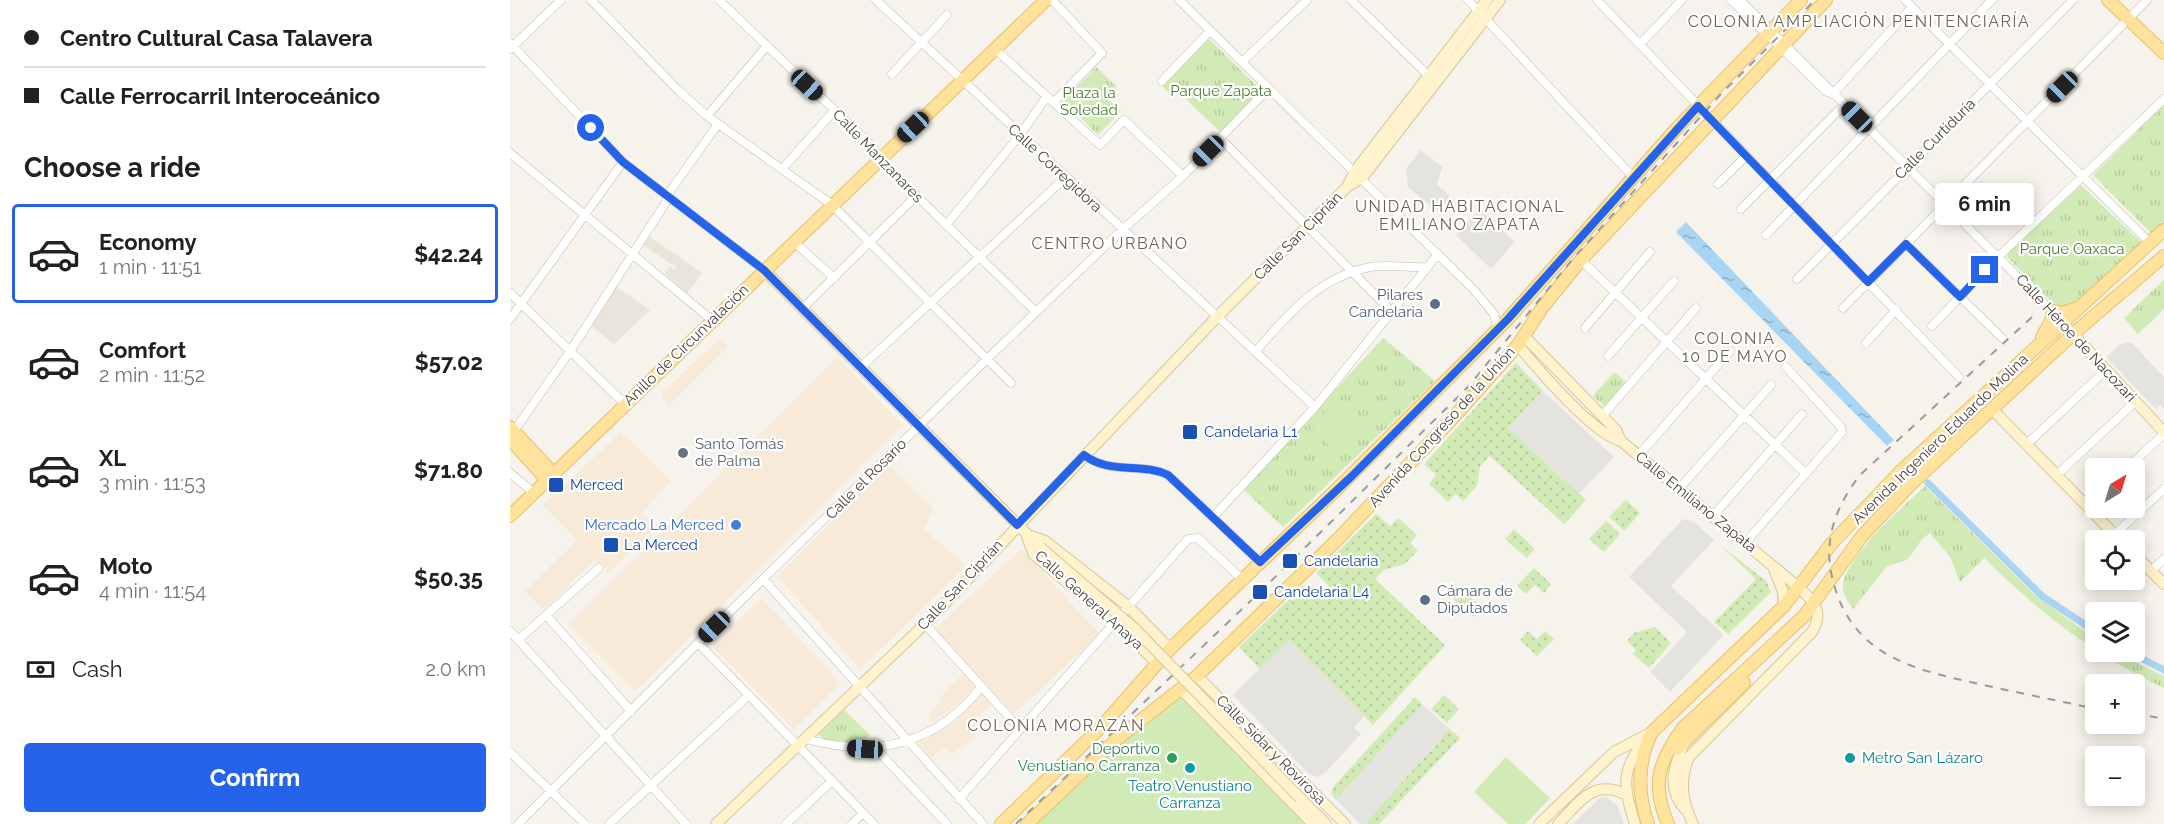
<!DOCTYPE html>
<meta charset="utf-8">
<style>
:root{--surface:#fff;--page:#f6f6f6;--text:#202124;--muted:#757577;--line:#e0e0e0;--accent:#2563eb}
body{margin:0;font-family:Raleway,sans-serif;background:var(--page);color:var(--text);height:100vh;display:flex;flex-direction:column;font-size:22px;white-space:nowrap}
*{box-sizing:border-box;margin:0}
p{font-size:20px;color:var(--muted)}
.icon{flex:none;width:33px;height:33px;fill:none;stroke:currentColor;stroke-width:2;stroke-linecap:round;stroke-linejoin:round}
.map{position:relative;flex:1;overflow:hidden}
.details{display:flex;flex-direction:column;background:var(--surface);width:510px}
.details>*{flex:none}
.banner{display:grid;align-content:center;height:132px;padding:0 24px;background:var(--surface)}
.needle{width:39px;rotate:38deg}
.controls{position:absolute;left:1575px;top:458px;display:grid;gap:12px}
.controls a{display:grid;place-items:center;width:60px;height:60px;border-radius:6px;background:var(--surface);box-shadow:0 3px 15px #0003;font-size:30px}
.end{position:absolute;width:27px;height:27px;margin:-14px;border:8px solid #2563eb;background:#fff;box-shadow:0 0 0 3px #fff}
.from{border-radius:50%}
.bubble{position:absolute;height:42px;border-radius:6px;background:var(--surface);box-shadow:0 3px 15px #0003;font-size:20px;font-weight:700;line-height:42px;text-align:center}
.car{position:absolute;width:18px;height:36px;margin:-18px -9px;border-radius:8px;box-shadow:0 0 4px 2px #0007;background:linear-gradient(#222 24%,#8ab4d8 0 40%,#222 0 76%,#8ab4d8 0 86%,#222 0)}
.banner b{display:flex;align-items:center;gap:21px;height:57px;font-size:22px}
.banner b+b{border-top:2px solid var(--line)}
.banner i{width:15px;height:15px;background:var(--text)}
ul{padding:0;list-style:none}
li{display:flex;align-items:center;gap:18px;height:99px;margin:0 12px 9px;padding:0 12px;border:3px solid transparent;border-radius:6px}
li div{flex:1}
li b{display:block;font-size:22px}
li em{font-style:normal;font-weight:700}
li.active{border-color:var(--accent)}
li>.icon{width:54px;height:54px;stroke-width:1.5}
h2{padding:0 24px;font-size:27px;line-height:72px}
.pay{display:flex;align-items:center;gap:15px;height:66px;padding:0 24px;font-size:22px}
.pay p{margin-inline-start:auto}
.primary-button{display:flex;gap:12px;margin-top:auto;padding:12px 24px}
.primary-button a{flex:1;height:69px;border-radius:6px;background:var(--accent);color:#fff;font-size:24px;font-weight:700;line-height:69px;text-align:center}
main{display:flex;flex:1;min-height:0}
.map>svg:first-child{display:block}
</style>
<main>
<section class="details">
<div class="banner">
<b><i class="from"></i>Centro Cultural Casa Talavera</b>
<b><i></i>Calle Ferrocarril Interoceánico</b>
</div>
<h2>Choose a ride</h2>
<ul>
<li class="active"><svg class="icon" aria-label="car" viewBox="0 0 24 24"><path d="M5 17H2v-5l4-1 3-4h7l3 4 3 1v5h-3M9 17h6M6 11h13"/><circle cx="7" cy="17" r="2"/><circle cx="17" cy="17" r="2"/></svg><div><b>Economy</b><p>1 min · 11:51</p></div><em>$42.24</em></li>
<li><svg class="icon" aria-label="car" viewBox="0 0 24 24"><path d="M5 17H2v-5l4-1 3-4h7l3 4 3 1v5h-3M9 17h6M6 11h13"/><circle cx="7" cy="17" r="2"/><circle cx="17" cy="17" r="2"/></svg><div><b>Comfort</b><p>2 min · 11:52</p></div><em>$57.02</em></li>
<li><svg class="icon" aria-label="car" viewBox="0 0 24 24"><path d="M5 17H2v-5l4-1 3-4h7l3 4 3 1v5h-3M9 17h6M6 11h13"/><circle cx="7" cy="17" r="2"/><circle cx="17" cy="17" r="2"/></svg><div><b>XL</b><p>3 min · 11:53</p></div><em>$71.80</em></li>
<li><svg class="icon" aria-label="car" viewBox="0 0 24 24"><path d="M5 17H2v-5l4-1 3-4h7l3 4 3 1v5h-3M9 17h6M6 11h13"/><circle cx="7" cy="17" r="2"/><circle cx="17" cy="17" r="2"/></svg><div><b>Moto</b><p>4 min · 11:54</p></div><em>$50.35</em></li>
</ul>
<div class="pay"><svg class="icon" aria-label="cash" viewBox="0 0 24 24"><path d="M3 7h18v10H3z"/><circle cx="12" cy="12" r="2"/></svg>Cash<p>2.0 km</p></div>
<div class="primary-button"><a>Confirm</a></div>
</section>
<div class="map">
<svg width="1654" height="824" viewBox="0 0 1654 824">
<defs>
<pattern id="grass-tufts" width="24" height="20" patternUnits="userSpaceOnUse" patternTransform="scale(1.5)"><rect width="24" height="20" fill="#d2eab5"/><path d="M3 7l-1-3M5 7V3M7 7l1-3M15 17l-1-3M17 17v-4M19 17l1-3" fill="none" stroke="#b6ca9c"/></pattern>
<pattern id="garden-dots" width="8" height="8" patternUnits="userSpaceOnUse" patternTransform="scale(1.5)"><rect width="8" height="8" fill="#d2eab5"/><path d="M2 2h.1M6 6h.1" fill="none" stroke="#b6ca9c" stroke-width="1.8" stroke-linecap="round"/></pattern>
<pattern id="water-ripples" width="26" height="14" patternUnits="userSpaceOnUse" patternTransform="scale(1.5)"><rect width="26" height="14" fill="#a9d4f2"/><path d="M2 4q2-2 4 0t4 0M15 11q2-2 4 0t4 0" fill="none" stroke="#8caec5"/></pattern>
</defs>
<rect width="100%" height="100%" fill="#f6f3ec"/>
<path fill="#eae5da" d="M 139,236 L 192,273 L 177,293 L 155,274 L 160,266 L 165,270 L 166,267 L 133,245 Z
M 105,286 L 140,310 L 104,344 L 80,324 Z"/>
<path fill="#f7ead8" d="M 210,338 L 218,347 L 159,405 L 150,395 Z
M 327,357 L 392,425 L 126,691 L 59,624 Z
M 111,432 L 161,481 L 132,512 L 146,528 L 99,573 L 85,559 L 34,610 L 15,591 L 67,540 L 33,505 Z
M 380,465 L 424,509 L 414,529 L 456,566 L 350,669 L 267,576 Z
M 511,549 L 590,634 L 504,714 L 425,629 Z
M 251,598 L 331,683 L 284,730 L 202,646 Z
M 455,673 L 466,685 L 449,703 L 422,722 L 418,714 L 430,703 L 428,700 L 440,685 Z
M 473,693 L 482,704 L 465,719 L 469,725 L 464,733 L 465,736 L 455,747 L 448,748 L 441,754 L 433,747 L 422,758 L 408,744 L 446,722 Z"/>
<path fill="url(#grass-tufts)" d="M 698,38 L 752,91 L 711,133 L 668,91 L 663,96 L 652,86 Z
M 586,67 L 606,86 L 596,97 L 611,111 L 588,135 L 554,101 Z
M 1654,105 L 1654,224 L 1642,234 L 1583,175 Z
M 1571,185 L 1632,243 L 1561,306 L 1548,308 L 1498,258 L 1497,253 Z
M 1654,280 L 1654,309 L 1628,334 L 1614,318 Z
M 873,338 L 925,381 L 773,527 L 733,489 Z
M 1104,372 L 1117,383 L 1096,408 L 1083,396 Z
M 1415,486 L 1525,595 L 1585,639 L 1586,651 L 1603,651 L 1654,676 L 1654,688 C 1582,654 1530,613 1474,558 L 1450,582 L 1440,557 L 1420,533 L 1412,539 L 1398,559 L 1376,567 L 1343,609 C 1338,602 1331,592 1333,583 C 1341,551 1392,508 1415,486 Z
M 334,710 L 360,735 L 349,743 L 315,740 L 308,734 Z"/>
<path fill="url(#garden-dots)" d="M 1006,363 L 1033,391 L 998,428 L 1076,500 L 1054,524 L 980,456 L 970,466 L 967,486 L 953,501 L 946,494 L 938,502 L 919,484 L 926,475 L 914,464 Z
M 1116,500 L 1130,513 L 1114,531 L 1099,517 Z
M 866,514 L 880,526 L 888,518 L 907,535 L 900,543 L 908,550 L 895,564 L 874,570 L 865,579 L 935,645 L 863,725 L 779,640 L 750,669 L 729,647 L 794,585 L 808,599 L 820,587 L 806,573 Z
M 1096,521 L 1110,534 L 1094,552 L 1079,539 Z
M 1004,529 L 1025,549 L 1017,558 L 995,539 Z
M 1210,545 L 1256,581 L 1261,592 L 1218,634 L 1204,622 L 1246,579 Z
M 1024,568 L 1041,584 L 1034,593 L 1025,585 L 1016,594 L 1007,586 Z
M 950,588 L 972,608 L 963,617 L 941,597 Z
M 1145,627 L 1161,643 L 1139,668 L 1123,654 L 1126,650 L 1117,641 L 1124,633 Z
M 1018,631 L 1027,639 L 1035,631 L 1044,639 L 1027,656 L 1010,640 Z
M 934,695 L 949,709 L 937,723 L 921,709 Z
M 905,697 L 913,705 L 826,800 L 821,793 L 823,787 Z
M 940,729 L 950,738 L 869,824 L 854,824 Z"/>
<path fill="#d2eab5" d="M 825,402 L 848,423 L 824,450 L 801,428 Z
M 672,696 L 802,824 L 522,824 L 594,753 Z
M 996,757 L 1040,798 L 1016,824 L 998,824 L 964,792 Z"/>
<path fill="#e5e3e0" d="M 910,150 L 932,167 L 927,185 L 940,196 L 928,212 L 898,187 L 896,169 Z
M 970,209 L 1005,242 L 981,269 L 946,235 Z
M 1621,342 L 1654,377 L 1654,409 L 1650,405 L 1646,409 L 1596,357 L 1610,344 Z
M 1033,391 L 1104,457 L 1069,494 L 998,428 Z
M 1173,519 L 1183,521 L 1204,540 L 1161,586 L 1214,635 L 1160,692 L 1140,672 L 1177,632 L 1119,577 Z
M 779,640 L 854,716 L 844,728 L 851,734 L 816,772 L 807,777 L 798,773 L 723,695 Z
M 913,705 L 940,729 L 854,824 L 850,824 L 826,800 Z
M 1091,797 L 1098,798 L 1107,805 L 1114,824 L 1062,824 Z"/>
<path fill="url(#water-ripples)" d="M 1176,222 L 1384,440 L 1377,446 L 1166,232 Z"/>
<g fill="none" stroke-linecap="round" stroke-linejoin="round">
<path stroke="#a9d4f2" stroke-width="7" d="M 1418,483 L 1532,596 L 1586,632
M 1617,651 L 1654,670"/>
<defs>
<path id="street" d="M 81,0 L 167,89 L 197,116 L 321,204 L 501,383
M 209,0 L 359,143 L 381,171 L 526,312
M 366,0 L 805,407
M 542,0 L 592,53 L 544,102
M 669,0 L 963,289 L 984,314 L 988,329
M 841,0 L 922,79
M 958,0 L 1123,177
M 1087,0 L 1449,377
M 1221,0 L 1317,92 L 1323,94
M 1230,0 L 1544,313
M 1395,0 L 1640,243
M 0,43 L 113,162 L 254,270
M 1130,44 L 1172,0
M 1,48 L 51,0
M 485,49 L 590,145 L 614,120 L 673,176
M 732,62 L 797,0
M 382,74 L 437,15
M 652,81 L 700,31
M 1323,94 L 1402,7
M 197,116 L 256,47
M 710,138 L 882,312
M 0,153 L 202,320
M 273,168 L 324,111
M 1208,184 L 1236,156
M 1231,209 L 1334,105
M 436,225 L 510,135 L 537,96
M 1256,235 L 1482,0
M 283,241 L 324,278
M 1396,244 L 1492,338
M 1071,260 L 1296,474
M 1287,279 L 1563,0
M 0,293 L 115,404
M 293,308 L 406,196
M 1333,308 L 1637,0
M 0,319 L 113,162
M 1422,326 L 1488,257 L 1654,99
M 1075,328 L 1140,252
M 1356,343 L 1386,310
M 746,351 C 778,314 810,276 861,267 C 880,264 898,268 917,267
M 1098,356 L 1164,281
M 350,368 L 556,177
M 1092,416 L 1186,308
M 4,431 L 61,350 L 156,202 L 158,194 L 208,124
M 1517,444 L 1596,370
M 574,455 C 600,475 631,462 658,475 L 750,562
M 1129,455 L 1220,351
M 1617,468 L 1654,434
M 0,473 L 24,493
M 1548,474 L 1625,402
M 1168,490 L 1261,385
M 1577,505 L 1586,497
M 703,517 L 805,407 L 928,254
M 1202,517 L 1292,414
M 1605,534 L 1654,489
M 1235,543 L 1332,432 L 1331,427 L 1276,367
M 1641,571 L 1654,559
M 254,580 L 473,824
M 36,615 L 121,711
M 415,624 L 509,728
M 0,631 L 176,824
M 8,640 L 89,568
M 188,643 L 364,824
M 296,739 C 365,758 425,746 471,687
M 366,749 L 437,824
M 0,752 L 75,824
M 449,799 L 678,539 L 688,538 L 732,579
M 8,824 L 188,643 L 477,359 L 612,230 L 673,176 L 759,88
M 99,824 L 239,695
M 276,824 L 322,781
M 342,824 L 353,813"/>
<path id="secondary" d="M 838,185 L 845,171 L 977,0
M 254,270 L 530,547
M 1553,323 L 1654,432
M 1014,336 L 1106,430 L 1111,441 L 1287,586 C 1303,600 1315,611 1302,632 L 1179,757 C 1169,781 1172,801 1183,824
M 1008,345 C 1028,369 1082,433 1111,441
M 1481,408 L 1610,540
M 521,536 L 535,541 L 618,606 L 660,649
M 517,537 L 524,555 L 605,622 L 647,663
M 1624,554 L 1654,584
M 1264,569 L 1273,592 L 1274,606
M 687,676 L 835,824
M 672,690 L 803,824
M 1174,743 C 1164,766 1156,789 1175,809
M 790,798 L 816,824
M 206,824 L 416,623 L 707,317 L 838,186 L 852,178 L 990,0
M 1029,824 L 1104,752 L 1142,732
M 1048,824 C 1070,802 1082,779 1115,794
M 1125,824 C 1113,786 1110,769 1138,736"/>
<path id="primary" d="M 1598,0 L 1654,53
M 1532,337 L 1541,321 L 1543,311 L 1552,313 L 1568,308
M 0,427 L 44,474
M 0,439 L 37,480
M 0,516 L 536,0
M 1167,749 L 1234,683
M 491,824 L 593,725 L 660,649 L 826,490 L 998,319 L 1167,128 L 1291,0
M 517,824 L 607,739 L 687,676 L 829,538 L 942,419 L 1008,345 L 1032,308 L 1071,260 L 1316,0
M 1138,824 C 1127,792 1127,762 1142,732 L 1274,606 L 1322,543 L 1390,472 L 1654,230
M 1158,824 C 1141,785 1148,762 1173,728 L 1294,616 L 1352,536 L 1402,483 L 1563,334 L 1654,256"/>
</defs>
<use href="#street" stroke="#c2bbae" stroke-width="9"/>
<use href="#secondary" stroke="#d6c79b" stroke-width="12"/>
<use href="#primary" stroke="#e6c16a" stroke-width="14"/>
<use href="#street" stroke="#fff" stroke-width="8"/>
<use href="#secondary" stroke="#fff3cd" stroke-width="10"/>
<use href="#primary" stroke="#ffe39c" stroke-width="12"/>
<path stroke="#9a9a9a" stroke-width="2" stroke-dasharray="8 8" stroke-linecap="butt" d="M 1522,317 L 1350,475 C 1327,505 1313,538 1322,577 C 1341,659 1407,670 1478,686 C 1514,694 1550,701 1586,709
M 1624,713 L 1654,719
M 506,824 L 750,592 L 958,387 L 1061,261 L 1210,95 L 1305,0"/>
<defs>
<path id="secondary-bridge" d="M 530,547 L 624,628 L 790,798"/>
</defs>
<use href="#secondary-bridge" stroke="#d6c79b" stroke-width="12" stroke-linecap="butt"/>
<use href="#secondary-bridge" stroke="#fff3cd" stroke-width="10"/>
</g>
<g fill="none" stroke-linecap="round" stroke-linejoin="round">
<path stroke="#2563eb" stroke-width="8" d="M 81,128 L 113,162 L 254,270 L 507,525 L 574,455 C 600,475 631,462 658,475 L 750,562 L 842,476 L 998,319 L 1188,106 L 1358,282 L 1396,244 L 1450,297 L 1475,270"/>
</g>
<g fill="#5c6f8a" stroke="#fff" stroke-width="2">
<circle cx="925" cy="304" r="6"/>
<circle cx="915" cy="600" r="6"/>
</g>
<g fill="#1a4fb4" stroke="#fff" stroke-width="2">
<rect x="672" y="424" width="16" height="16" rx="3"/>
<rect x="38" y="477" width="16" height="16" rx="3"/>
<rect x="93" y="537" width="16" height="16" rx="3"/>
<rect x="772" y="553" width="16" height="16" rx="3"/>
<rect x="742" y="584" width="16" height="16" rx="3"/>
</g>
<circle fill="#6b7280" stroke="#fff" stroke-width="2" cx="173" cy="453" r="6"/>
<circle fill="#3f7fe0" stroke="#fff" stroke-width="2" cx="226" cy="525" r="6"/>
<circle fill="#2e9e5b" stroke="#fff" stroke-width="2" cx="662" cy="758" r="6"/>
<g fill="#0f9aa8" stroke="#fff" stroke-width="2">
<circle cx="1340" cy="758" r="6"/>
<circle cx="680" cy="768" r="6"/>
</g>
<g text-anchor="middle" stroke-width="4.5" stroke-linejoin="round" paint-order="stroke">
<g font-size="15" fill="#4a7f2a" stroke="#fff">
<text x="711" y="96">Parque Zapata</text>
<text x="579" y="98">Plaza la<tspan x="579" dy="17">Soledad</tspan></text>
<text x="1562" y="254">Parque Oaxaca</text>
</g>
<g font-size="15" fill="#4b4439" stroke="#fff">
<text transform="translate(1425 139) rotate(-45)" y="5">Calle Curtiduría</text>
<text transform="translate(368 156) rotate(46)" y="5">Calle Manzanares</text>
<text transform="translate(545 168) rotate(43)" y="5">Calle Corregidora</text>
<text transform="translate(788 236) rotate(-45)" y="5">Calle San Ciprián</text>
<text transform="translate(1566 338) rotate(47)" y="5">Calle Héroe de Nacozari</text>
<text transform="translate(176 345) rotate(-44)" y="5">Anillo de Circunvalación</text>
<text transform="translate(932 427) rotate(-48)" y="5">Avenida Congreso de la Unión</text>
<text transform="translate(1430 439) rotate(-44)" y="5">Avenida Ingeniero Eduardo Molina</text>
<text transform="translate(356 479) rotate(-45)" y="5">Calle el Rosario</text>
<text transform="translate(1186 502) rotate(39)" y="5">Calle Emiliano Zapata</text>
<text transform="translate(450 585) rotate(-47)" y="5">Calle San Ciprián</text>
<text transform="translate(579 600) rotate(42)" y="5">Calle General Anaya</text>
<text transform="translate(761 750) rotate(45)" y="5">Calle Sidar y Rovirosa</text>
</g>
<g font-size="15" fill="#4e5e75" stroke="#fff" text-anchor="end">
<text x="913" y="300">Pilares<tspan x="913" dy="17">Candelaria</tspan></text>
<text x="927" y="596" text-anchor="start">Cámara de<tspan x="927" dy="17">Diputados</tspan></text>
</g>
<g font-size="15" fill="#164399" stroke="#fff" text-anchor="start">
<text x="694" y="437">Candelaria L1</text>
<text x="60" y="490">Merced</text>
<text x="114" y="550">La Merced</text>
<text x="794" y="566">Candelaria</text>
<text x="764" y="597">Candelaria L4</text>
</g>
<g font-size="15" fill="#5b616d" stroke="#fff" text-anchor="start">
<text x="185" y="449">Santo Tomás<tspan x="185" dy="17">de Palma</tspan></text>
</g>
<g font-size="15" fill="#366cbe" stroke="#fff" text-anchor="end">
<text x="214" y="530">Mercado La Merced</text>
</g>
<g font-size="15" fill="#27864d" stroke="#fff" text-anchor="end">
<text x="650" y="754">Deportivo<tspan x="650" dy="17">Venustiano Carranza</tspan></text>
</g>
<g font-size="15" fill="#0d838f" stroke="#fff" text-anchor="start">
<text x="1352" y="763">Metro San Lázaro</text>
<text x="680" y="791" text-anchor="middle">Teatro Venustiano<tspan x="680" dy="17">Carranza</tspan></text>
</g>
<g font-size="16" letter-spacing="1.5" fill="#6e6250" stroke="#fff">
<text x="1349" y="27">COLONIA AMPLIACIÓN PENITENCIARÍA</text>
<text x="950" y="212">UNIDAD HABITACIONAL<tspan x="950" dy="18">EMILIANO ZAPATA</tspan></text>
<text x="600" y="249">CENTRO URBANO</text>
<text x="1225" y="344">COLONIA<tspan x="1225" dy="18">10 DE MAYO</tspan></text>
<text x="546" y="731">COLONIA MORAZÁN</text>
</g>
</g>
</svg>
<div class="controls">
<a><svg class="needle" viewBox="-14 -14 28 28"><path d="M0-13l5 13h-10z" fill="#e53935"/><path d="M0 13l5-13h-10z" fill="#757577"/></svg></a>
<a><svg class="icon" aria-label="locate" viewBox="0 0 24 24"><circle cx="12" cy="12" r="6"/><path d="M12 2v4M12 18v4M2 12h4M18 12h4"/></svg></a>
<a><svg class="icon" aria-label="layers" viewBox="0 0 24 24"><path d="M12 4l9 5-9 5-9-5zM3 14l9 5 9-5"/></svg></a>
<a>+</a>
<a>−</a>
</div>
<i class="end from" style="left:81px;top:128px"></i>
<i class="end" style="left:1475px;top:270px"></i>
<div class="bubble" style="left:1425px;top:183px;width:99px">6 min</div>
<i class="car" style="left:297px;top:85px;rotate:133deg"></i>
<i class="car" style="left:1552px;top:87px;rotate:225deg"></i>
<i class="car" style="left:1347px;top:117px;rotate:315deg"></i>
<i class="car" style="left:403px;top:127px;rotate:227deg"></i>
<i class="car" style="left:698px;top:151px;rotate:225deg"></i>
<i class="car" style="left:204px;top:627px;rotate:226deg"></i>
<i class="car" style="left:355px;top:749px;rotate:273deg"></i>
</div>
</main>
